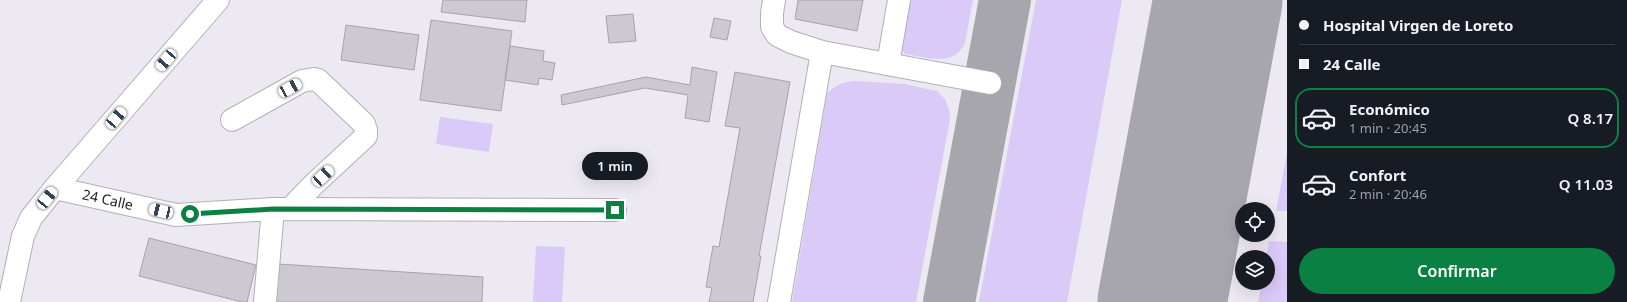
<!DOCTYPE html>
<html lang="es">
<meta charset="utf-8">
<style>
:root{--surface:#171b24;--page:#242831;--text:#f1f3f6;--muted:#9ea1a6;--line:#363941;--accent:#0b8043}
body{margin:0;font-family:"Noto Sans",sans-serif;background:var(--page);color:var(--text);height:100vh;display:flex;flex-direction:column;font-size:15px;white-space:nowrap}
*{box-sizing:border-box;margin:0}
p{font-size:13px;color:var(--muted)}
.icon{flex:none;width:22px;height:22px;fill:none;stroke:currentColor;stroke-width:2;stroke-linecap:round;stroke-linejoin:round}
.map{position:relative;flex:1;overflow:hidden}
.drawer{display:flex;flex-direction:column;background:var(--surface);width:340px}
.drawer>*{flex:none}
.guide{display:grid;align-content:center;height:88px;padding:0 12px;background:var(--surface)}
.buttons{position:absolute;left:1235px;top:202px;display:grid;gap:8px}
.buttons a{display:grid;place-items:center;width:40px;height:40px;border-radius:50%;background:var(--surface);box-shadow:0 4px 16px #0002;font-size:20px}
.end{position:absolute;width:18px;height:18px;margin:-9px;border:5px solid #0b8043;background:#fff;box-shadow:0 0 0 2px #fff}
.from{border-radius:50%}
.bubble{position:absolute;height:28px;border-radius:14px;background:var(--surface);box-shadow:0 4px 16px #0002;font-size:13px;font-weight:600;line-height:28px;text-align:center}
.car{position:absolute;width:12px;height:24px;margin:-12px -6px;border-radius:5px;box-shadow:0 0 3px 1px #0007;background:linear-gradient(#fff 24%,#345 0 40%,#fff 0 76%,#345 0 86%,#fff 0)}
.guide b{display:flex;align-items:center;gap:14px;height:38px;font-size:15px}
.guide b+b{border-top:1px solid var(--line)}
.guide i{width:10px;height:10px;background:var(--text)}
ul{padding:0;list-style:none}
li{display:flex;align-items:center;gap:12px;height:60px;margin:0 8px 6px;padding:0 4px;border:2px solid transparent;border-radius:16px}
li div{flex:1}
li b{display:block;font-size:15px}
li em{font-style:normal;font-weight:600}
li.current{border-color:var(--accent)}
li>.icon{width:36px;height:36px;stroke-width:1.5}
.cta{display:flex;gap:8px;margin-top:auto;padding:8px 12px}
.cta a{flex:1;height:46px;border-radius:24px;background:var(--accent);color:#fff;font-size:16px;font-weight:600;line-height:46px;text-align:center}
main{display:flex;flex:1;min-height:0}
.map>svg:first-child{display:block}
</style>
<main>
<div class="map">
<svg width="1287" height="302" viewBox="0 0 1287 302">
<rect width="100%" height="100%" fill="#ece9f2"/>
<path fill="#dacaf7" d="M 907,0 L 973,0 L 965,43 C 953,68 927,57 905,54 L 901,50 Z
M 1036,0 L 1122,0 L 1067,302 L 979,302 Z
M 856,81 L 904,84 L 937,91 L 945,99 L 949,109 L 950,119 L 916,302 L 792,302 L 827,94 C 836,84 843,82 856,81 Z
M 440,117 L 493,124 L 489,152 L 436,144 Z
M 1287,153 L 1287,211 L 1276,211 Z
M 1269,241 L 1287,242 L 1287,302 L 1258,302 L 1262,283 L 1268,283 L 1268,257 L 1266,257 Z
M 536,246 L 565,247 L 562,302 L 533,302 Z"/>
<g fill="none" stroke-linecap="round" stroke-linejoin="round">
<path stroke="#a8a6ad" stroke-width="52" d="M 949,302 L 1005,0"/>
<path stroke="#a8a6ad" stroke-width="129" d="M 1162,302 L 1218,0"/>
</g>
<path fill="#ccc9d1" stroke="#a6a3ac" d="M 443,0 L 527,0 L 525,22 L 441,12 Z
M 798,0 L 863,0 L 857,31 L 795,19 Z
M 633,14 L 636,41 L 609,43 L 606,16 Z
M 714,18 L 731,21 L 727,40 L 710,37 Z
M 431,20 L 512,31 L 501,111 L 420,100 Z
M 346,25 L 419,35 L 414,70 L 341,60 Z
M 510,46 L 544,51 L 543,61 L 555,63 L 552,80 L 539,78 L 538,85 L 505,80 Z
M 692,67 L 717,72 L 709,122 L 685,118 L 688,95 L 645,88 L 562,105 L 561,95 L 646,77 L 690,85 Z
M 735,72 L 790,82 L 759,256 L 761,256 L 753,302 L 709,302 L 712,288 L 706,287 L 713,246 L 719,247 L 740,128 L 725,126 Z
M 149,238 L 256,265 L 247,302 L 242,302 L 139,276 Z
M 278,264 L 483,277 L 482,302 L 275,302 Z"/>
<g fill="none" stroke-linecap="round" stroke-linejoin="round">
<defs>
<g id="minor">
<path d="M 774,0 L 772,13 L 772,27 L 777,35 L 791,42 L 822,52 L 990,83"/>
<path d="M 888,64 L 899,0"/>
<path d="M 232,120 L 302,81 L 314,79 L 318,80 L 364,124 L 366,130 L 366,136 L 312,186 L 290,209"/>
<path id="s1" d="M 55,188 L 176,215 L 273,209 L 615,210"/>
<path d="M 265,302 L 273,209"/>
<path d="M 779,302 L 822,52"/>
</g>
<path id="major" d="M 9,302 L 23,236 L 31,218 L 55,188 L 218,0"/>
</defs>
<use href="#minor" stroke="#b2afb7" stroke-width="24"/>
<use href="#major" stroke="#b2afb7" stroke-width="24"/>
<use href="#minor" stroke="#fff" stroke-width="22"/>
<use href="#major" stroke="#fff" stroke-width="22"/>
</g>
<g fill="none" stroke-linecap="round" stroke-linejoin="round">
<path stroke="#0b8043" stroke-width="5" d="M 190,214 L 273,209 L 615,210"/>
</g>
<g text-anchor="middle" stroke-width="3" stroke-linejoin="round" paint-order="stroke">
<g font-size="14" fill="#1f1e21" stroke="#ece9f2">
<text dy="5" stroke="none"><textPath href="#s1" startOffset="54">24 Calle</textPath></text>
</g>
</g>
</svg>
<div class="buttons">
<a><svg class="icon" aria-label="locate" viewBox="0 0 24 24"><circle cx="12" cy="12" r="6"/><path d="M12 2v4M12 18v4M2 12h4M18 12h4"/></svg></a>
<a><svg class="icon" aria-label="layers" viewBox="0 0 24 24"><path d="M12 4l9 5-9 5-9-5zM3 14l9 5 9-5"/></svg></a>
</div>
<i class="end from" style="left:190px;top:214px"></i>
<i class="end" style="left:615px;top:210px"></i>
<div class="bubble" style="left:582px;top:152px;width:66px">1 min</div>
<i class="car" style="left:166px;top:60px;rotate:221deg"></i>
<i class="car" style="left:290px;top:88px;rotate:61deg"></i>
<i class="car" style="left:116px;top:118px;rotate:41deg"></i>
<i class="car" style="left:323px;top:176px;rotate:47deg"></i>
<i class="car" style="left:47px;top:198px;rotate:39deg"></i>
<i class="car" style="left:161px;top:211px;rotate:283deg"></i>
</div>
<section class="drawer">
<div class="guide">
<b><i class="from"></i>Hospital Virgen de Loreto</b>
<b><i></i>24 Calle</b>
</div>
<ul>
<li class="current"><svg class="icon" aria-label="car" viewBox="0 0 24 24"><path d="M5 17H2v-5l4-1 3-4h7l3 4 3 1v5h-3M9 17h6M6 11h13"/><circle cx="7" cy="17" r="2"/><circle cx="17" cy="17" r="2"/></svg><div><b>Económico</b><p>1 min · 20:45</p></div><em>Q 8.17</em></li>
<li><svg class="icon" aria-label="car" viewBox="0 0 24 24"><path d="M5 17H2v-5l4-1 3-4h7l3 4 3 1v5h-3M9 17h6M6 11h13"/><circle cx="7" cy="17" r="2"/><circle cx="17" cy="17" r="2"/></svg><div><b>Confort</b><p>2 min · 20:46</p></div><em>Q 11.03</em></li>
</ul>
<div class="cta"><a>Confirmar</a></div>
</section>
</main>
